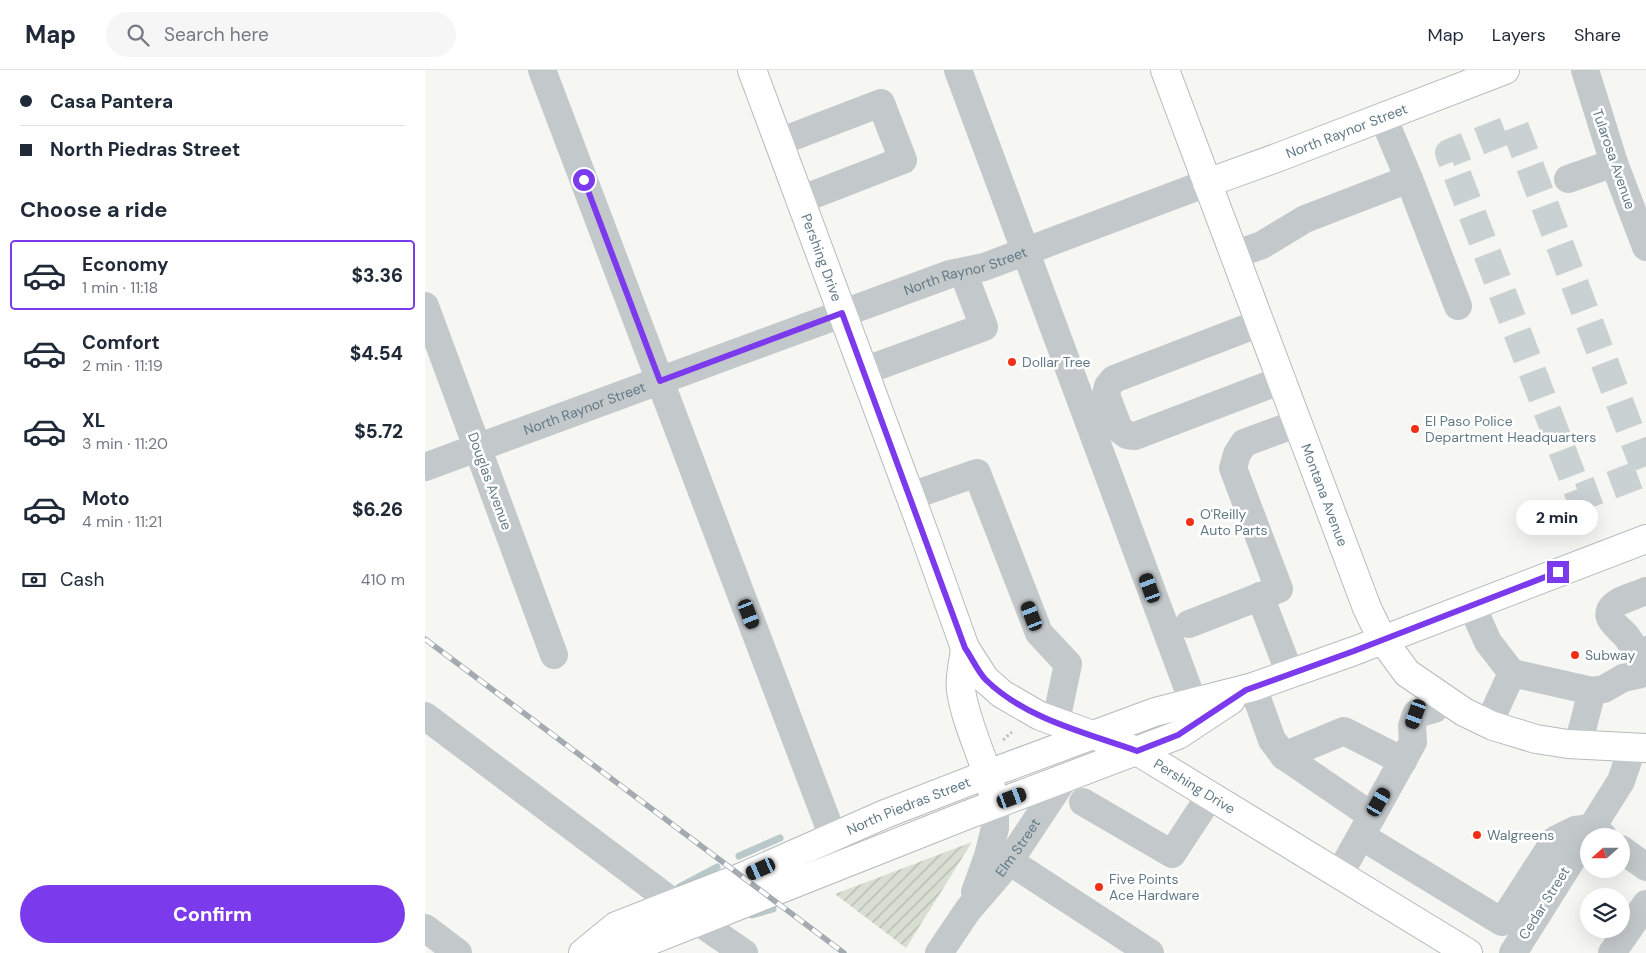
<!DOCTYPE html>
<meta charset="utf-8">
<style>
:root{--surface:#fff;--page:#f6f6f7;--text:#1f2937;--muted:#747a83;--line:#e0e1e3;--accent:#7c3aed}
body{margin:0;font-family:"DM Sans",sans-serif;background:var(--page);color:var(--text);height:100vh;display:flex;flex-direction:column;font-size:19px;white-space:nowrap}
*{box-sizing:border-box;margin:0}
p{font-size:16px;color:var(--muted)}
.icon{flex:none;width:28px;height:28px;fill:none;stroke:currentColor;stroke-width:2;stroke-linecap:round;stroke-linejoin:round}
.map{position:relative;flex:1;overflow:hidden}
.panel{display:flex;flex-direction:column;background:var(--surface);width:425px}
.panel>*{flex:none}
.banner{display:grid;align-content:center;height:110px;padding:0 20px;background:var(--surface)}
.needle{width:32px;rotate:249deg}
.fabs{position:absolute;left:1155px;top:758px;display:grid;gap:10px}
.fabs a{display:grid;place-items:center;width:50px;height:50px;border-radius:50%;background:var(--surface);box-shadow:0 5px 20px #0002;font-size:25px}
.end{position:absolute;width:22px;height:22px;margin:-11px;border:6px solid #7c3aed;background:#fff;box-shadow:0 0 0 2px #fff}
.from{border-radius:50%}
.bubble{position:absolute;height:35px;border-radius:18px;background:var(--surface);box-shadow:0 5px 20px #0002;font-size:16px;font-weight:800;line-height:35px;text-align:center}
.car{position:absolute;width:15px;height:30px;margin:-15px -8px;border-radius:6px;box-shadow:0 0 4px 1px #0007;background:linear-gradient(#222 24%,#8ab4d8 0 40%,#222 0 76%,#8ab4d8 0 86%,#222 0)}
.banner b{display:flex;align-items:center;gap:18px;height:48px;font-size:19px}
.banner b+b{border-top:1px solid var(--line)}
.banner i{width:12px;height:12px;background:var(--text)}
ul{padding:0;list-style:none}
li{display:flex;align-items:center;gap:15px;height:70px;margin:0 10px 8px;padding:0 10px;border:2px solid transparent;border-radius:5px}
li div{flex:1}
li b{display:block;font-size:19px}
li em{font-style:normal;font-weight:800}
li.current{border-color:var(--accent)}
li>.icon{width:45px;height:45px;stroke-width:1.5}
h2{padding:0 20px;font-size:22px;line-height:60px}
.pay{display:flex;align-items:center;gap:12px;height:55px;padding:0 20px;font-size:19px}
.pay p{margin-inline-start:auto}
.cta{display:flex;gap:10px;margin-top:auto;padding:10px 20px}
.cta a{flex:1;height:58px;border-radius:30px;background:var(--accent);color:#fff;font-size:20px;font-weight:800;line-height:58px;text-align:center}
header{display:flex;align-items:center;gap:30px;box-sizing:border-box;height:70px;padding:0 25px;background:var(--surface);border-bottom:1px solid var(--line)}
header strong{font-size:24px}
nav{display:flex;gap:28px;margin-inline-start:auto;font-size:18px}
.search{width:350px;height:45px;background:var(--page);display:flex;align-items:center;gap:12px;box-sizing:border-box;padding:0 18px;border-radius:28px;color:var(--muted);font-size:19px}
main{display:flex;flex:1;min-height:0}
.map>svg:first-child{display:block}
</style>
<header>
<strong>Map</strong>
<div class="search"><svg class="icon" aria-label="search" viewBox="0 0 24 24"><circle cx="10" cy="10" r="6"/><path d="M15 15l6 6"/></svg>Search here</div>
<nav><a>Map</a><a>Layers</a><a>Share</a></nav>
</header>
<main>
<section class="panel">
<div class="banner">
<b><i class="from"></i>Casa Pantera</b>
<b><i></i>North Piedras Street</b>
</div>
<h2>Choose a ride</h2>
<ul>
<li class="current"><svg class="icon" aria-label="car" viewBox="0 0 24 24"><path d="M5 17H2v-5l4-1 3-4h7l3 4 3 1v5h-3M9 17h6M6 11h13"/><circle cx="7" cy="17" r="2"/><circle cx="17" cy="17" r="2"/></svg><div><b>Economy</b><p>1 min · 11:18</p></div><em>$3.36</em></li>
<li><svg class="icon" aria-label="car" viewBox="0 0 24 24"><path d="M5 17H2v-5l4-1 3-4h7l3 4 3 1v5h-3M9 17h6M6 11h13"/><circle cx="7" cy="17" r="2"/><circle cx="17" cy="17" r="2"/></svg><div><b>Comfort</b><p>2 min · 11:19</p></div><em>$4.54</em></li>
<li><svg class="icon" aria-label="car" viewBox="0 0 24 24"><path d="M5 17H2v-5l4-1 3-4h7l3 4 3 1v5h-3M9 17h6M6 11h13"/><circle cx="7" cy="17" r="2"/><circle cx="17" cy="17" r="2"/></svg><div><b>XL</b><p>3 min · 11:20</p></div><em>$5.72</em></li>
<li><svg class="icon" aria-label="car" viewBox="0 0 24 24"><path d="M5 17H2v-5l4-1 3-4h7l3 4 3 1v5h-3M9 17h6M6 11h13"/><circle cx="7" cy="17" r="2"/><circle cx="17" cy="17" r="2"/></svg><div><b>Moto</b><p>4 min · 11:21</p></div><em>$6.26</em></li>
</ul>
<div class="pay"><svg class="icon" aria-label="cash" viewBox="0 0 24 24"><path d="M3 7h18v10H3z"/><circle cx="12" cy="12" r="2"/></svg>Cash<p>410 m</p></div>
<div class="cta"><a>Confirm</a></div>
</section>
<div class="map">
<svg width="1221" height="883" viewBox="0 0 1221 883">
<defs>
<pattern id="garden-furrows" width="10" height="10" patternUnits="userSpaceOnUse" patternTransform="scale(1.25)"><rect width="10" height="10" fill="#d8ded2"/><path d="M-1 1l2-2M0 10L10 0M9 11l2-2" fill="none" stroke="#b3b9b0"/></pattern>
</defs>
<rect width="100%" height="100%" fill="#f6f6f2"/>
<path fill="url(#garden-furrows)" d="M 547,772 L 481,878 L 410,824 Z"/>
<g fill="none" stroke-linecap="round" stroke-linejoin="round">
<path stroke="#b9c9cb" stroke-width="7" d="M 314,786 L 355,768
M 254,817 L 292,797
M 327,845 L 348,839"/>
<path stroke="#cad1d2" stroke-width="28" stroke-dasharray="28 14" stroke-linecap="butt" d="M 1090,57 L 1221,402 L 1155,427 L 1024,83 Z"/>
<defs>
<g id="major">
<path id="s3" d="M 327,0 L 499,463 L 540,578 L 560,609 L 577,624 L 615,646 L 712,681 L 1043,883"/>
<path id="s4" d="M 740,0 L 942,538 L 957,569 L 982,603 L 1039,642 L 1068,656 L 1111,669 L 1143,674 L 1221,678"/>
<path id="s5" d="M 782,113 L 854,87 L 1080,0"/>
<path d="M 540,578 C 539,591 534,607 536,620 C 541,655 559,687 567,721"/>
<path id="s6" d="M 158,883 L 191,856 L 317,807 L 460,744 L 563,704 L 730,642 L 828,617 L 929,581 L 1221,469"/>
<path d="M 176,883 L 199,881 L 542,745 L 753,665 L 806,630"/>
</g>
</defs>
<use href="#major" stroke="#b6bbbe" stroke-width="30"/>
<path stroke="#bec1c3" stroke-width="3" stroke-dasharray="2.5 2.5" stroke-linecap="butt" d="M 578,670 L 587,662"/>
<g stroke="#c3c8cb" stroke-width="28">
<path d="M 117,0 L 408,767"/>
<path d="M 533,0 L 768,632"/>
<path d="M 1160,0 L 1189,93 L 1221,177"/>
<path d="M 354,72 L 456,33 L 478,90 L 375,130"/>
<path d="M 984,109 L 1033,236"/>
<path d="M 1143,109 L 1189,93"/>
<path d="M 809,185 L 837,175 L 880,149 L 984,109 L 958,47"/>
<path d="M 0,236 L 129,585"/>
<path d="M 835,253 L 689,309 L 683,316 L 681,325 L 694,359 L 702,365 L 710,366 L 857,310"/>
<path d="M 439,301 L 559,257 L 538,202"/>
<path id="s1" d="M 0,397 L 525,204 L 559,197 L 782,113"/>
<path d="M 486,426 L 552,403 L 614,563 L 643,594 L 631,651"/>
<path d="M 1221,521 C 1212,525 1200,528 1192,533 C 1173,546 1194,557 1202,567 C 1206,573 1210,580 1214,587 L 1221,580"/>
<path d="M 835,526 L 865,604"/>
<path d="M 1047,536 L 1063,572 L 1087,603 L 1064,653"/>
<path d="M 764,554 L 854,519 L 808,398 L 812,384 L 819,373 L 873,353"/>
<path d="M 1087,603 L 1167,621"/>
<path d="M 828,617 L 847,670 L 859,686"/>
<path d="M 0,646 L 250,834"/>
<path d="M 1153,675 L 1167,621 L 1179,619 L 1198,608 L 1216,604"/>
<path d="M 658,732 L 747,784 L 785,726"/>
<path d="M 947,746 L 859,686 L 919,661 L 978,691"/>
<path d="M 936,766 L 1077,852 L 1130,770 L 1150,760 L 1167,758 L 1178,766"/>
<path d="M 1196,779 L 1221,797"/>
<path d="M 584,791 L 725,883"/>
<path d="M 914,805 L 988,672 L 987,656 L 991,644 L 1009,639"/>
<path d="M 550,822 L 563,786 L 570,758 L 570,734"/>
<path d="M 274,852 L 319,883"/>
<path d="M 0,858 L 33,883"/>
<path id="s2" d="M 514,883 L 543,840 L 574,804 L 593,778 L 638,710"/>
<path d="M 1088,883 L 1196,711 L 1207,679"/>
<path d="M 1187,883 L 1221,834"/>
</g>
<use href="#major" stroke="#fff" stroke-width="28"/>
<defs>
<path id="rail" d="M 0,569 L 419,883"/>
</defs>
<use href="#rail" stroke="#a3abb0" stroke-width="5.5"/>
<use href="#rail" stroke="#fff" stroke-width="4" stroke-dasharray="11" stroke-linecap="butt"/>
</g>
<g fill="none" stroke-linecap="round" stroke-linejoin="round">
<path stroke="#7c3aed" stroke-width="6" d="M 159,110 L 235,311 L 417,243 L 540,578 C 547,588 553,602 561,610 C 601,649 661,663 712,681 L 753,665 L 821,620 L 929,581 L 1133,502"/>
</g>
<g fill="#f22f16" stroke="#fff" stroke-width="2">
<circle cx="587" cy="292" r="5"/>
<circle cx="990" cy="359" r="5"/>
<circle cx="765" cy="452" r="5"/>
<circle cx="1150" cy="585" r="5"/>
<circle cx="1052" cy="765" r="5"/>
<circle cx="674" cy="817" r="5"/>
</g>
<g text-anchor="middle" stroke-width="5" stroke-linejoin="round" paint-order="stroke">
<g font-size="14" fill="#627a86" stroke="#fff">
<text dy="5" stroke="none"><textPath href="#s5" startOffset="149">North Raynor Street</textPath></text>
<text transform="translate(1189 89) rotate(71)" y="5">Tularosa Avenue</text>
<text dy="5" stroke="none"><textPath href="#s3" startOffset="200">Pershing Drive</textPath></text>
<text dy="5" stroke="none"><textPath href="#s1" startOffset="575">North Raynor Street</textPath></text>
<text dy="5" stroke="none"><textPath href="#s1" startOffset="170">North Raynor Street</textPath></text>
<text transform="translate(65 411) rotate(70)" y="5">Douglas Avenue</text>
<text dy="5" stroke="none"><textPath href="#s4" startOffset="454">Montana Avenue</textPath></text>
<text dy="5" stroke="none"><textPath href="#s3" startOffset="890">Pershing Drive</textPath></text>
<text dy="5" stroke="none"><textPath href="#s6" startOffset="359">North Piedras Street</textPath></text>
<text dy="5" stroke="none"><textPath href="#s2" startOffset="132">Elm Street</textPath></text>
<text transform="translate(1119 833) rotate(-58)" y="5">Cedar Street</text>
</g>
<g font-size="14" fill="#627a86" stroke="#fff" text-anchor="start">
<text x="597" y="297">Dollar Tree</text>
<text x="1000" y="356">El Paso Police<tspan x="1000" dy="16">Department Headquarters</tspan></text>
<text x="775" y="449">O'Reilly<tspan x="775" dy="16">Auto Parts</tspan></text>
<text x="1160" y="590">Subway</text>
<text x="1062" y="770">Walgreens</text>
<text x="684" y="814">Five Points<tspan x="684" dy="16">Ace Hardware</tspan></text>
</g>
</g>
</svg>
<div class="fabs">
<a><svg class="needle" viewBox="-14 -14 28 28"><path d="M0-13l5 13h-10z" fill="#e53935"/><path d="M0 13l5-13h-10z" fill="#747a83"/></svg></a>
<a><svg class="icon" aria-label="layers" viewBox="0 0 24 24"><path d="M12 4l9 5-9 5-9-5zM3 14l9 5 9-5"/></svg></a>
</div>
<i class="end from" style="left:159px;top:110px"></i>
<i class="end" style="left:1133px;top:502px"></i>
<div class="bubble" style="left:1091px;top:430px;width:82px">2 min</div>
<i class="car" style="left:725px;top:518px;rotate:340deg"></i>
<i class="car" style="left:324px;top:544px;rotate:159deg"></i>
<i class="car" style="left:607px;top:546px;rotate:339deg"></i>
<i class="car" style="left:991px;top:644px;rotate:200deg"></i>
<i class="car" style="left:587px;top:728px;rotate:70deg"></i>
<i class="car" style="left:954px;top:732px;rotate:30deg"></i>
<i class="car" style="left:336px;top:799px;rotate:246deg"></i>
</div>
</main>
